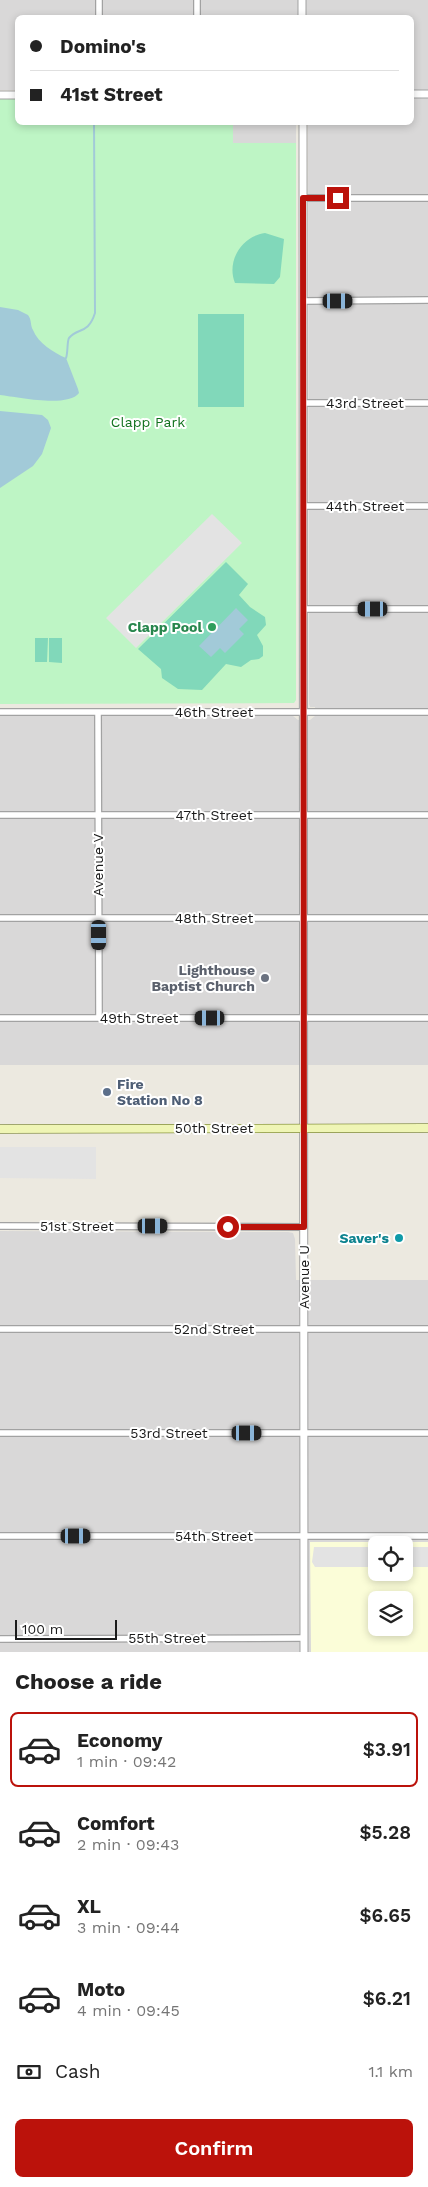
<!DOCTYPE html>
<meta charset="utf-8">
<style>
:root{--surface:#fff;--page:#f6f6f6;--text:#222;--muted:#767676;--line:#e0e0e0;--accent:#bb120b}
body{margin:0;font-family:"Work Sans",sans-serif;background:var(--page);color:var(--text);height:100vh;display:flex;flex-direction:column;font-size:19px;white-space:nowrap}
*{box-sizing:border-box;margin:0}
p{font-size:16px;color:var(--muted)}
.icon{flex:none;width:28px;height:28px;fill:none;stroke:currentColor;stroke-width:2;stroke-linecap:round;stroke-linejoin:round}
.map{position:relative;height:1652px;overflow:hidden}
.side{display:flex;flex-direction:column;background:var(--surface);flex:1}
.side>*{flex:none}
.guide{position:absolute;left:15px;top:15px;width:399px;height:110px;border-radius:8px;box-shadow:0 2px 8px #0003;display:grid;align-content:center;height:110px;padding:0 15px;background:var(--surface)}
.buttons{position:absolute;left:368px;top:1536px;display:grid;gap:10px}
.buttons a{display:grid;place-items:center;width:45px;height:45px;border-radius:8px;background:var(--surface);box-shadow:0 2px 8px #0003;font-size:25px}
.scale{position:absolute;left:15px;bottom:12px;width:102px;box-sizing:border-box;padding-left:5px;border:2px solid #1b1b1b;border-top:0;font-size:14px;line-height:18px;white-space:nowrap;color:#1b1b1b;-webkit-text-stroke:4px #fff;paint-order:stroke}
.end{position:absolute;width:22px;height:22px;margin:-11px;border:6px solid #bb120b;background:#fff;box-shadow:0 0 0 2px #fff}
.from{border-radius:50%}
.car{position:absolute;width:15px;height:30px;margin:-15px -8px;border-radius:6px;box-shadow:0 0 4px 1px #0007;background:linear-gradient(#222 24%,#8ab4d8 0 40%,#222 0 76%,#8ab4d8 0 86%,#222 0)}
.guide b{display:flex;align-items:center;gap:18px;height:48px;font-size:19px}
.guide b+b{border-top:1px solid var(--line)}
.guide i{width:12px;height:12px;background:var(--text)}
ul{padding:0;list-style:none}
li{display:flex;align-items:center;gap:15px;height:75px;margin:0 10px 8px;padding:0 5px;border:2px solid transparent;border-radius:8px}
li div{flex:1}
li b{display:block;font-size:19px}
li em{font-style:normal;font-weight:600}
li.on{border-color:var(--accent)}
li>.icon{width:45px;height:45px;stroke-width:1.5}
h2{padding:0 15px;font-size:22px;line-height:60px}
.pay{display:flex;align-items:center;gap:12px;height:55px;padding:0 15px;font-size:19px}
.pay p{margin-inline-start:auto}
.cta{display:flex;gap:10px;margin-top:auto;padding:10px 15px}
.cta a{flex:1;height:58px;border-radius:8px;background:var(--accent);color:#fff;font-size:20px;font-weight:600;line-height:58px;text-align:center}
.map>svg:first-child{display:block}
</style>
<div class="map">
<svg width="428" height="1652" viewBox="0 0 428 1652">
<rect width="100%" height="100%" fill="#ece9e0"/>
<path fill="#d9d8d8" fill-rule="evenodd" d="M 0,0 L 428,0 L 428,1065 L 0,1065 L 0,716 L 293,716 L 298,720 L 310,720 L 315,716 L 315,707 L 310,707 L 309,704 L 308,123 L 411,122 L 411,18 L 18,18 L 17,90 L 0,90 Z
M 233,123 L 296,123 L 296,143 L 233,143 Z
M 0,1231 L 288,1232 L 293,1233 L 295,1239 L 296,1280 L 428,1280 L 428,1652 L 0,1652 ZM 376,1545 L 404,1545 L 404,1572 L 376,1572 ZM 376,1600 L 404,1600 L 404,1628 L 376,1628 Z"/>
<path fill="#fbfdd8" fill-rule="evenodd" d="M 310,1542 L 428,1542 L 428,1652 L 311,1652 ZM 376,1545 L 404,1545 L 404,1572 L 376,1572 ZM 376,1600 L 404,1600 L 404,1628 L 376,1628 Z"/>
<path fill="#bef5c5" d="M 0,99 L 17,99 L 18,122 L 233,123 L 233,143 L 296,143 L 296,700 L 294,703 L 0,704 Z"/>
<path fill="#81d8ba" d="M 265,233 L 284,239 L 280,277 L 274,284 L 235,283 C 226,261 242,236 265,233 Z
M 198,314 L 244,314 L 244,407 L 198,407 Z
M 226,562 L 248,584 L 239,595 L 250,607 L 265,617 L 266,625 L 257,635 L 263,646 L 263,656 L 259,659 L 251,660 L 241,667 L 226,664 L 202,690 L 178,689 L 162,678 L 161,669 L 138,649 Z
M 35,638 L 48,638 L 47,662 L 35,662 Z
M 49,638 L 62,638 L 62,663 L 49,662 Z"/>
<path fill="#e3e3e3" d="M 212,514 L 242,543 L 136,648 L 106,618 Z
M 0,1147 L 96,1147 L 96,1179 L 0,1178 Z
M 314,1547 L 376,1547 L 376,1567 L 315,1567 L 312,1562 Z
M 404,1547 L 428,1547 L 428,1567 L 404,1567 Z"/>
<path fill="#a2cad8" d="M 0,307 L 18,310 L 28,315 C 32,320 30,325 33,330 C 38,343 54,353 66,358 L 78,389 L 79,393 C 68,408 17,397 0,395 Z
M 0,411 L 42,415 L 48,420 L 51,428 L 42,454 L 33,466 L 0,488 Z
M 236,608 L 248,620 L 239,629 L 244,634 L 225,653 L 220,648 L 211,657 L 199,646 Z"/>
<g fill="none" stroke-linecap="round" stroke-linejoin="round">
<path stroke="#a2cad8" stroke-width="2" d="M 66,358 C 68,353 67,341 69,338 C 78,327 88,335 95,313 L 94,122"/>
<defs>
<path id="minor" d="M 197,0 L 197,18
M 99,18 L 99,0
M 303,198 L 428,198
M 303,301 L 428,300
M 303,403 L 428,403
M 303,506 L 428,506
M 303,609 L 428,609
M 0,712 L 428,712
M 98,712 L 99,1018
M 0,815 L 428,815
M 0,918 L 428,918
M 0,1018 L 428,1018
M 0,1226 L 304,1227
M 0,1329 L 428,1329
M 0,1433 L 428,1433
M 0,1536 L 428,1536
M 0,1639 L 304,1638"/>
<path id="tertiary" d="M 302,0 L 302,18
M 411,94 L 428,94
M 0,95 L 18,95
M 303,122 L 304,1652"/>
<path id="secondary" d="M 0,1129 L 428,1128"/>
</defs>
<use href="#minor" stroke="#a2a2a2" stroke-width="8"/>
<use href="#tertiary" stroke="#a2a2a2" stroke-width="9"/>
<use href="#secondary" stroke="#5b690a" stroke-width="9"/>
<use href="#minor" stroke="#fff" stroke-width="5.5"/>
<use href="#tertiary" stroke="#fff" stroke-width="7"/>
<use href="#secondary" stroke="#eff5b5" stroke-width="8"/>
</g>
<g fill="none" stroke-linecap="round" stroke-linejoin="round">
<path stroke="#bb120b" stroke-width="6" d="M 228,1227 L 304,1227 L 303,198 L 338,198"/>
</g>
<circle fill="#2e9e5b" stroke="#fff" stroke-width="2" cx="212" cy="627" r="5"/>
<circle fill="#6b7280" stroke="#fff" stroke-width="2" cx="265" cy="978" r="5"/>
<circle fill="#5c6f8a" stroke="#fff" stroke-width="2" cx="107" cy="1092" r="5"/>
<circle fill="#0f9aa8" stroke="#fff" stroke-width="2" cx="399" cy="1238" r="5"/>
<g text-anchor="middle" stroke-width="4" stroke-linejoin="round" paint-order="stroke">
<g font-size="14" fill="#1b1b1b" stroke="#fff">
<text x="365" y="408">43rd Street</text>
<text x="365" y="511">44th Street</text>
<text x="214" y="717">46th Street</text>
<text x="214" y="820">47th Street</text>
<text transform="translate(98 865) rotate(-90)" y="5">Avenue V</text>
<text x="214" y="923">48th Street</text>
<text x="139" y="1023">49th Street</text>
<text x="214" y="1133">50th Street</text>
<text x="77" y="1231">51st Street</text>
<text transform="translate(304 1277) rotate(-90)" y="5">Avenue U</text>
<text x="214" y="1334">52nd Street</text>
<text x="169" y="1438">53rd Street</text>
<text x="214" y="1541">54th Street</text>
<text x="167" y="1643">55th Street</text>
</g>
<g font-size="14" fill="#11711d" stroke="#fff">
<text x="148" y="427">Clapp Park</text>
</g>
<g font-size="14" font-weight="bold" fill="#27864d" stroke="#fff" text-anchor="end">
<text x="202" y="632">Clapp Pool</text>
</g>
<g font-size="14" font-weight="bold" fill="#5b616d" stroke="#fff" text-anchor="end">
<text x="255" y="975">Lighthouse<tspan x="255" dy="16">Baptist Church</tspan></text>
</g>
<g font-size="14" font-weight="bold" fill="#4e5e75" stroke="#fff" text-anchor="start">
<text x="117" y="1089">Fire<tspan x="117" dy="16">Station No 8</tspan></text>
</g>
<g font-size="14" font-weight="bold" fill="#0d838f" stroke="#fff" text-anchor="end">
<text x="389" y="1243">Saver's</text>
</g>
</g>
</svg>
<div class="buttons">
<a><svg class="icon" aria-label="locate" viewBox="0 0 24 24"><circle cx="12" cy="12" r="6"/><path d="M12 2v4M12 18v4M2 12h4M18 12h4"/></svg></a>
<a><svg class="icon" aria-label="layers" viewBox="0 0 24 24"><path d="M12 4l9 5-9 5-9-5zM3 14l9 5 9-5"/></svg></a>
</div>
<div class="scale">100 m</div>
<i class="end from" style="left:228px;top:1227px"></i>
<i class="end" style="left:338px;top:198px"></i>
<i class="car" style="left:338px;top:301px;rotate:90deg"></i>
<i class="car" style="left:373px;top:609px;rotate:270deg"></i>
<i class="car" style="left:99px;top:935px;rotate:180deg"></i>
<i class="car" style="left:210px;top:1018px;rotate:270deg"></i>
<i class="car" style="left:153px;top:1226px;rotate:90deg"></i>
<i class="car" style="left:247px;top:1433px;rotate:90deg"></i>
<i class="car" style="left:76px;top:1536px;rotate:90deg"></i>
<div class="guide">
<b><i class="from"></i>Domino's</b>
<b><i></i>41st Street</b>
</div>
</div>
<section class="side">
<h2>Choose a ride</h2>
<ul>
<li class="on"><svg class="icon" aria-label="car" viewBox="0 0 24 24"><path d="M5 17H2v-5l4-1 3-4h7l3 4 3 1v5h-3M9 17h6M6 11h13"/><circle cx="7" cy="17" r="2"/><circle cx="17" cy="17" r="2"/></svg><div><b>Economy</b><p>1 min · 09:42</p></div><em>$3.91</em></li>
<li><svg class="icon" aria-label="car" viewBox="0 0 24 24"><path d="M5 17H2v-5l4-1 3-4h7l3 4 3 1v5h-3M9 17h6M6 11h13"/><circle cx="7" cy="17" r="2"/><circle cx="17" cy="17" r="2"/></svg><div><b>Comfort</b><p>2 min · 09:43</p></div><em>$5.28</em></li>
<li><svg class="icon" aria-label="car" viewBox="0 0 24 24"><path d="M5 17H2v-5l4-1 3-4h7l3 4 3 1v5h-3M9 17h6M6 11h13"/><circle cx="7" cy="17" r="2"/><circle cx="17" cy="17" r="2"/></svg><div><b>XL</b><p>3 min · 09:44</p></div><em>$6.65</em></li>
<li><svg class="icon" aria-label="car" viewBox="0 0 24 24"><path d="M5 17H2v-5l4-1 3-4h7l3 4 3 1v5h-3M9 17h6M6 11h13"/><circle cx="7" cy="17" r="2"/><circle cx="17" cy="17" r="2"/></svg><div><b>Moto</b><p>4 min · 09:45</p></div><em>$6.21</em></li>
</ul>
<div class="pay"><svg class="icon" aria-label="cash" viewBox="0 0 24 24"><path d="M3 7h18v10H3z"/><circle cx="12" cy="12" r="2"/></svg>Cash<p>1.1 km</p></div>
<div class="cta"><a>Confirm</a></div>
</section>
